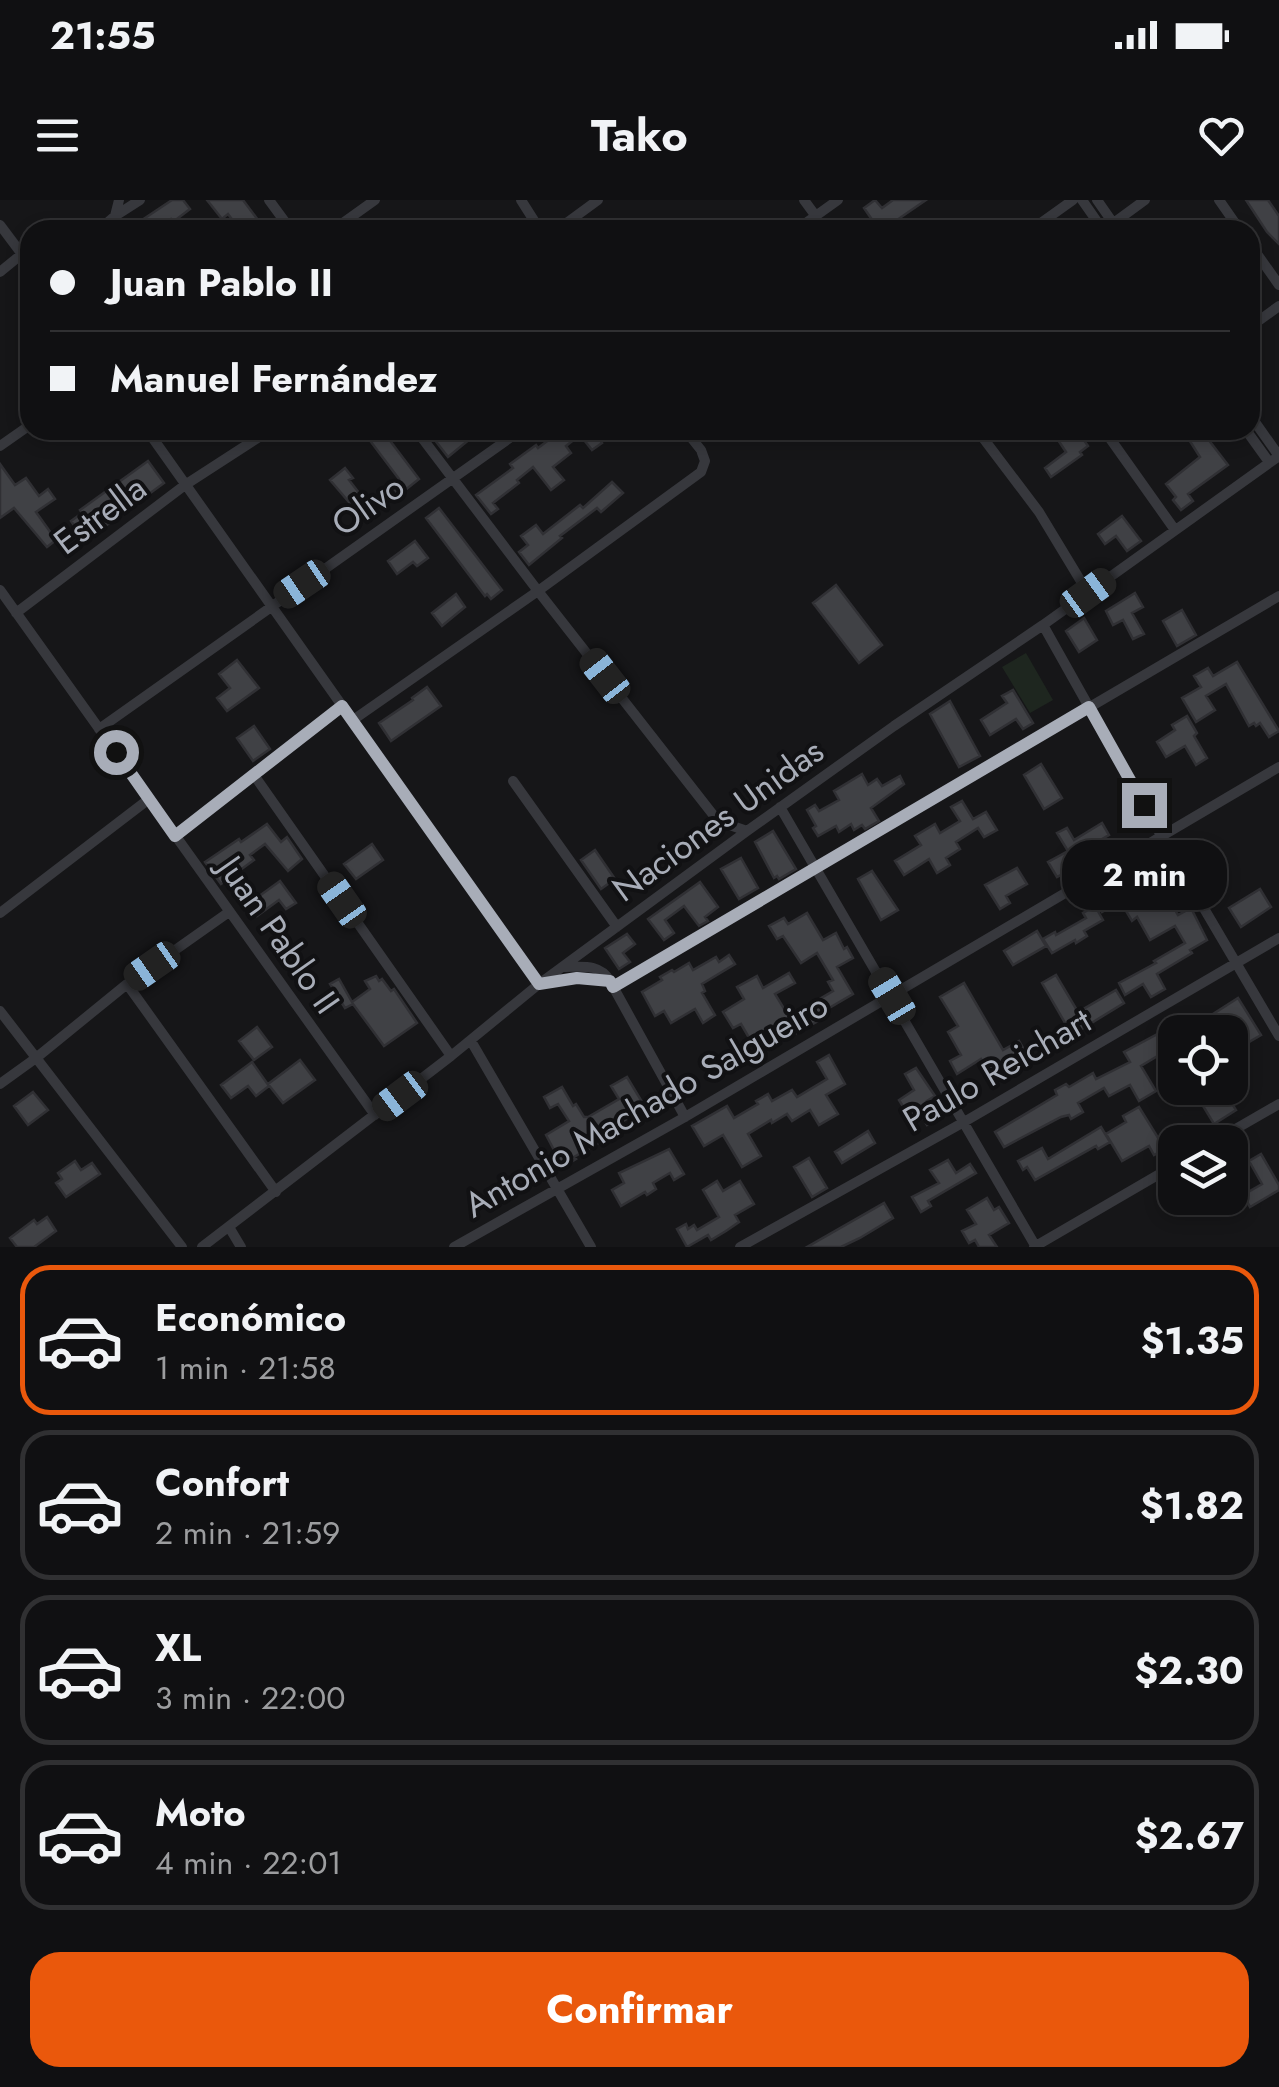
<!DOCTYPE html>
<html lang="es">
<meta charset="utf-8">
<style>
:root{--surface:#101012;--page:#19191b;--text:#f1f3f6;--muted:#9c9d9f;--line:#303032;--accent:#ea580c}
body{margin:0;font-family:Jost,sans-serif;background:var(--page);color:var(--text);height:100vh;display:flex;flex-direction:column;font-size:38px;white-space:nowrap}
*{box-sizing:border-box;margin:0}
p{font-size:32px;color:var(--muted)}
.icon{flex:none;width:55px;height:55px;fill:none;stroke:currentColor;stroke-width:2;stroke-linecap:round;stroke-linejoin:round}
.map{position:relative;height:1047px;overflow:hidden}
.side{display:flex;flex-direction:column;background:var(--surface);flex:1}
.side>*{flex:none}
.banner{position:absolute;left:20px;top:20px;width:1240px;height:220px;border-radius:30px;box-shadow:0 5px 15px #0003,0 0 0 2px var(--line);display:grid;align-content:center;height:220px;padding:0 30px;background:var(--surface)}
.buttons{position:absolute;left:1158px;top:815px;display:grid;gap:20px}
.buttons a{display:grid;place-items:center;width:90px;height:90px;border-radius:20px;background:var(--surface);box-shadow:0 5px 15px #0003,0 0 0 2px var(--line);font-size:50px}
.end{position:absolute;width:45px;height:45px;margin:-22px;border:12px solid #a8adb8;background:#111;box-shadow:0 0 0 5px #111}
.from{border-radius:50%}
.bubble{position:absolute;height:70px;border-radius:30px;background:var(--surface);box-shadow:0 5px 15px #0003,0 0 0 2px var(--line);font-size:32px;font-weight:700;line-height:70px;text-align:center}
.car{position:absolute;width:30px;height:60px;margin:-30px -15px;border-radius:12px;box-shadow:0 0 8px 2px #0007;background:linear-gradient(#222 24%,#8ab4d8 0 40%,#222 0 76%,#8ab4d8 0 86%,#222 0)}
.banner b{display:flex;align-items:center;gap:35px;height:95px;font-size:38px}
.banner b+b{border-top:2px solid var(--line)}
.banner i{width:25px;height:25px;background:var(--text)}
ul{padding:18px 0 0;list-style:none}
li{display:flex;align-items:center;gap:30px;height:150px;margin:0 20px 15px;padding:0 10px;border:5px solid var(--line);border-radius:30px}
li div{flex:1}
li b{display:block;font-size:38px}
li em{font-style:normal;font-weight:700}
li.active{border-color:var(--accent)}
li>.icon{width:90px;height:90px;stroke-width:1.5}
.cta{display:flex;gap:20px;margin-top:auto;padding:20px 30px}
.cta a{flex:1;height:115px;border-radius:30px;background:var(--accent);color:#fff;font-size:40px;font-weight:700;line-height:115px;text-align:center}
.status{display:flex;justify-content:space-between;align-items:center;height:70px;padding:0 50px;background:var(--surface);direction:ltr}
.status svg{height:28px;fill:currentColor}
header{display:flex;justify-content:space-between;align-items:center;height:130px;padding:0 30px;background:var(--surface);font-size:45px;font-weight:700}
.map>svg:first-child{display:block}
</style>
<div class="status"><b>21:55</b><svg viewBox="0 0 49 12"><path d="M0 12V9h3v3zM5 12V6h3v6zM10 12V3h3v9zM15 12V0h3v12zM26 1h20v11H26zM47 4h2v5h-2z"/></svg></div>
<header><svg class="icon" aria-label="menu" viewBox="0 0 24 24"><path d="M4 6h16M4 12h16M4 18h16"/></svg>Tako<svg class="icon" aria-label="heart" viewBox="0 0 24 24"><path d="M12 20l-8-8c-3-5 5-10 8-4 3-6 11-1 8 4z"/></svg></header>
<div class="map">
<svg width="1279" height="1047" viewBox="0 0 1279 1047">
<rect width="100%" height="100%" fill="#161618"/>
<path fill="#1e261f" d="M 1026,453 L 1053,500 L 1030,513 L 1002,467 Z"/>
<path fill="#404145" stroke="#303034" stroke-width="2.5" d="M 172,0 L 183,0 L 190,9 L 173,22 L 171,19 L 157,30 L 150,30 L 142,20 Z
M 207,0 L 243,0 L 261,24 L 253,30 L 240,30 L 228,14 L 222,19 Z
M 875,0 L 882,8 L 893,0 L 926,0 L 894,22 L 899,30 L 866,30 L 875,24 L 864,8 Z
M 1246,0 L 1268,0 L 1279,16 L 1279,44 L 1267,32 Z
M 362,230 L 382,230 L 419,279 L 399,295 L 391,285 L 399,279 Z
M 427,230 L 438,230 L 445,239 L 457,230 L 481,230 L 448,257 Z
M 562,230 L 592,230 L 602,243 L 592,250 L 580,235 L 566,246 L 571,253 L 553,267 L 564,280 L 551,290 L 533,267 L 517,280 L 519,283 L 493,303 L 498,309 L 491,314 L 476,295 L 513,268 L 510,264 L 536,245 L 538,248 Z
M 1060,230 L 1077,230 L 1088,246 L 1080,252 L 1082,255 L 1051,277 L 1045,268 L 1066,252 L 1054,234 Z
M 1192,230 L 1201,230 L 1228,265 L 1188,294 L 1193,301 L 1181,310 L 1173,300 L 1176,297 L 1166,284 L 1200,257 L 1186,235 Z
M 148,261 L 164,283 L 85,341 L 71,321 L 82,313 L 80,310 Z
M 0,264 L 15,285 L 26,278 L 39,296 L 48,289 L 55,299 L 36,312 L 56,340 L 47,347 L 14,308 L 0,318 Z
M 345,268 L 353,278 L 349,280 L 370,307 L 360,315 L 330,280 Z
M 612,282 L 623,293 L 601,312 L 597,308 L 560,336 L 562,338 L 529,365 L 519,352 L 528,345 L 521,336 L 536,325 L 543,334 L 580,305 L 583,308 Z
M 439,308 L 502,390 L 491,399 L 487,394 L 485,396 L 426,318 Z
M 1122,316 L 1141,341 L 1127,351 L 1116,336 L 1105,344 L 1098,334 Z
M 415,341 L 428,358 L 417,366 L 413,362 L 397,374 L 388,361 Z
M 836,385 L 882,445 L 859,463 L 813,403 Z
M 1135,393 L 1143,407 L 1132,413 L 1144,434 L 1133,439 L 1123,420 L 1113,425 L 1106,411 Z
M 456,394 L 465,407 L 442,426 L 432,413 Z
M 1182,410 L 1196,435 L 1177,446 L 1163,421 Z
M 1084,418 L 1097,440 L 1079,452 L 1066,431 Z
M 237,460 L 259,488 L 227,511 L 217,498 L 230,488 L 219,474 Z
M 1237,462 L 1279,531 L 1269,537 L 1260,523 L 1256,526 L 1254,523 L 1249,526 L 1226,484 L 1206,496 L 1215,510 L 1196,522 L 1182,498 L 1201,487 L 1194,476 L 1208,468 L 1213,476 Z
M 427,487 L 441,506 L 391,541 L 379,523 L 413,500 L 412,498 Z
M 1013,490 L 1033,523 L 1023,529 L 1016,519 L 990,535 L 981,520 L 1007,503 L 1002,496 Z
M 950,501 L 980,556 L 959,567 L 930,514 Z
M 1187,516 L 1197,533 L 1194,536 L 1207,558 L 1196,565 L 1185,546 L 1166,557 L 1157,542 L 1175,530 L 1172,525 Z
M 254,526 L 270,549 L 253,561 L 237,538 Z
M 1041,564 L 1062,598 L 1044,609 L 1024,575 Z
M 862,574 L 868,585 L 877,579 L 882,586 L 900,576 L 904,584 L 871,608 L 879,621 L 865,629 L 862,625 L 854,630 L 851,624 L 839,632 L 836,626 L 818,636 L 813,628 L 816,626 L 807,610 L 815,605 L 819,611 L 839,600 L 834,591 Z
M 962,601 L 973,619 L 986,612 L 997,630 L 984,637 L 978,628 L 956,642 L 960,649 L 946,658 L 950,665 L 937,673 L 929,659 L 904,675 L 895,661 L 921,645 L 915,636 L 935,624 L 940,633 L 960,621 L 951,607 Z
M 1102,623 L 1109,635 L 1081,651 L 1086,661 L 1057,677 L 1048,662 L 1068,651 L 1057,633 L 1067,628 L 1074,640 Z
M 267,624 L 281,642 L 287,637 L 302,659 L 288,671 L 265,644 L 250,655 L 254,660 L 221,684 L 205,662 L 239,639 L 241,642 Z
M 773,631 L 796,669 L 779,679 L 777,676 L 774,678 L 755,642 Z
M 372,644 L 383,660 L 356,679 L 344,664 Z
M 595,650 L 615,679 L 601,689 L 581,660 Z
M 741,658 L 758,688 L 739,699 L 721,669 Z
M 1017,668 L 1027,684 L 1006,696 L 1010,703 L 1000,709 L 985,685 Z
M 872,671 L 898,710 L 881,720 L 858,679 Z
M 1130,673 L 1148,705 L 1166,694 L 1178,715 L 1191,708 L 1207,740 L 1190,750 L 1192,753 L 1157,774 L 1165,789 L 1151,797 L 1143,784 L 1125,795 L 1119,783 L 1156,763 L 1154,761 L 1185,743 L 1175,726 L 1150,740 L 1137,717 L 1132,721 L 1120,701 L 1102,712 L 1092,695 Z
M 280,681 L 296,703 L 286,709 L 279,700 L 257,716 L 248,704 Z
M 700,682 L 718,707 L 705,717 L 708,721 L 699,726 L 684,706 L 665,720 L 674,733 L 664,740 L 648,719 Z
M 1260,689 L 1271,707 L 1241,727 L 1229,708 Z
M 1095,706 L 1103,720 L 1084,731 L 1087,736 L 1076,743 L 1075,740 L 1052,753 L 1043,739 L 1055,732 L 1056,735 L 1086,718 L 1083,713 Z
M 807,713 L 823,740 L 836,733 L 844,749 L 847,747 L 853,758 L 837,767 L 853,794 L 819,814 L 822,819 L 811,825 L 791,836 L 789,833 L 769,845 L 767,842 L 755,848 L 741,824 L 733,828 L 723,812 L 744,799 L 737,787 L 757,776 L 763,788 L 789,773 L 795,783 L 775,794 L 789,817 L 833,791 L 828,782 L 833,780 L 817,753 L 801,763 L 783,736 L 777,739 L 769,726 L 784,718 L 788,724 Z
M 1037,731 L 1046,746 L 1013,765 L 1004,751 Z
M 627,734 L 635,744 L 623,753 L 630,762 L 619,769 L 605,748 Z
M 729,755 L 735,764 L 702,784 L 705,791 L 702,793 L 715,815 L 703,823 L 695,809 L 671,823 L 664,811 L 655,816 L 642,792 L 662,780 L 660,777 L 672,770 L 674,772 L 689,763 L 693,770 L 716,757 L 719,762 Z
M 1056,775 L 1078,812 L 1116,790 L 1124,803 L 1072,835 L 1042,783 Z
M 376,776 L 379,781 L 382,779 L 391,791 L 394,789 L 417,823 L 384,846 L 353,804 L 345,808 L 330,784 L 339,779 L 352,802 L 370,789 L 365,781 Z
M 964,783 L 1003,850 L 1019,841 L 1030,860 L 1015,868 L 1018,873 L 1006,880 L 1000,871 L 991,876 L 981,859 L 957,874 L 950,861 L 961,855 L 948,832 L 958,826 L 940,797 Z
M 1238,798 L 1261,835 L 1230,853 L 1230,842 L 1241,835 L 1231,818 L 1216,826 L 1210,816 Z
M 257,827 L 272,847 L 254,860 L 239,841 Z
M 1167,829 L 1175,843 L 1175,866 L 1166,851 L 1141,866 L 1156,891 L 1139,901 L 1130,885 L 1109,896 L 1104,888 L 1078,903 L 1083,912 L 1071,919 L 1069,915 L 1061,917 L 1004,947 L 995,932 L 1057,895 L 1055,890 L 1066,884 L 1069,887 L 1093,873 L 1096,879 L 1130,862 L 1124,852 Z
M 829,855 L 845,884 L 826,895 L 838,914 L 819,925 L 810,910 L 792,921 L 787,914 L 772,923 L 771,920 L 748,934 L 761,956 L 742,967 L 723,935 L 704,946 L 692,926 L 727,906 L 734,918 L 758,904 L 756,901 L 768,894 L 772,901 L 792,890 L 797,897 L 827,879 L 817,862 Z
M 300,860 L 315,880 L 283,903 L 268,884 Z
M 252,862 L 269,886 L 256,896 L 248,886 L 231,898 L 221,885 Z
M 916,868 L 935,896 L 927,901 L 938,918 L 927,925 L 921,915 L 912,921 L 899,900 L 914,890 L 905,874 Z
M 627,877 L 650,915 L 634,924 L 630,917 L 599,936 L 602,941 L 574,957 L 576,959 L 563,967 L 546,935 L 569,921 L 558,904 L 550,908 L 544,897 L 562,887 L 573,906 L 576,904 L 584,917 L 588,917 L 619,899 L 611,886 Z
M 1223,889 L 1236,910 L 1214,924 L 1200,901 Z
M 33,892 L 48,910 L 28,925 L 14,906 Z
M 1139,907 L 1165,949 L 1154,955 L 1149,946 L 1122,961 L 1106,934 L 1126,922 L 1123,916 Z
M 1101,927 L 1110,942 L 1098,949 L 1096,946 L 1035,980 L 1027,967 L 1023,970 L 1018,961 L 1042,948 L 1048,959 Z
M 868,931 L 875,943 L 842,963 L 835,952 Z
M 669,949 L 684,974 L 674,980 L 670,973 L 653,983 L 656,989 L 647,995 L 645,992 L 621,1006 L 612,990 L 624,983 L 619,973 Z
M 1261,954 L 1279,985 L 1279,990 L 1250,1007 L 1243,995 L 1262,984 L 1249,961 Z
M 809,958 L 827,988 L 812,997 L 794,967 Z
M 948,960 L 956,973 L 970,964 L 976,973 L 928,1001 L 931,1006 L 921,1012 L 912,997 L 939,983 L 930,970 Z
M 75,961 L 81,970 L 92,963 L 100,974 L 66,997 L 56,983 L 62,979 L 58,973 Z
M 717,981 L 723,991 L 740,981 L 754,1004 L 735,1015 L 739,1022 L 726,1031 L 711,1040 L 708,1035 L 687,1047 L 677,1029 L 686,1024 L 688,1029 L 694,1025 L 697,1030 L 719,1017 L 703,990 Z
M 987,998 L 994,1010 L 999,1007 L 1009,1023 L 989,1035 L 997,1047 L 979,1047 L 975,1040 L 969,1043 L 962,1031 L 976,1024 L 967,1010 Z
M 884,1003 L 893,1018 L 860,1038 L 841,1047 L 807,1047 Z
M 47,1017 L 56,1031 L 34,1047 L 17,1047 L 10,1038 L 34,1020 L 37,1024 Z"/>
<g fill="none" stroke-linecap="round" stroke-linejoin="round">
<path stroke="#37383d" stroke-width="10" d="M 119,0 L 115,16 L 140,0
M 269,0 L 291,30
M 521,0 L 540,30
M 804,0 L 826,30
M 1082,0 L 1103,30
M 1097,0 L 1118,30
M 1219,0 L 1240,30
M 0,25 L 30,65
M 99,30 L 115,16
M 333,30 L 375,0
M 557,30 L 598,0
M 796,30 L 838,0
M 1031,30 L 1073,0
M 1104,30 L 1145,0
M 1250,44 L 1279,85
M 0,72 L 22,54
M 1250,127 L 1279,106
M 147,230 L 539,784 L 577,778 L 610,781 L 685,917
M 416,230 L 538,391 L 718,621 L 747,631
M 977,230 L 1039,312 L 1088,393
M 1104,230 L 1175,330
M 1246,230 L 1269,262
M 0,246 L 30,225
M 0,390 L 375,915
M 16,413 L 185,285 L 270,230
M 1043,425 L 1162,637 L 1279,836
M 353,520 L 538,391 L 701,272 L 705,261 L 701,250 L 685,230
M 99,529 L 521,230
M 254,575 L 451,856
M 513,581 L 617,727
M 780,607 L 1036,1047
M 175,636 L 343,506
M 0,713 L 149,599
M 563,767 C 581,767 600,763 610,781
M 127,784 L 276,992
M 613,787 L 1279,396
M 0,811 L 182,1047
M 471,841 L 591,1047
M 0,884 L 36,858 L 127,784 L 229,712
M 1213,942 L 1279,904
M 229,1027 L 241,1047
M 202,1047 L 451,856 L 539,784 L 747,631 L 894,526 L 1043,425 L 1279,256 L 1250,215
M 454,1047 L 685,917 L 1279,567
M 740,1047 L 964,922 L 1279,738
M 1034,1047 L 1175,965"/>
</g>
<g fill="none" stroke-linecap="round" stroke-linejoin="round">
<path stroke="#a8adb8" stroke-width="12" d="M 116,552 L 175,636 L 342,506 L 539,784 L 577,778 L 610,781 L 613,787 L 1089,507 L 1144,605"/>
</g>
<g text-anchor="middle" stroke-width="8" stroke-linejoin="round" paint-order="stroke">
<g font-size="35" fill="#a8adb8" stroke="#111113">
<text transform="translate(368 305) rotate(-35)" y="12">Olivo</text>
<text transform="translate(100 315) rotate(-37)" y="12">Estrella</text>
<text transform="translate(718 620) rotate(-36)" y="12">Naciones Unidas</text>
<text transform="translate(279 735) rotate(55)" y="12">Juan Pablo II</text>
<text transform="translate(997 870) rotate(-30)" y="12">Paulo Reichart</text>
<text transform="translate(646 905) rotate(-30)" y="12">Antonio Machado Salgueiro</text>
</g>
</g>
</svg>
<div class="buttons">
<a><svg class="icon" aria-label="locate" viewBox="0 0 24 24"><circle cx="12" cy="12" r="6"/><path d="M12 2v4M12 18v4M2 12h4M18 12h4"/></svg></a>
<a><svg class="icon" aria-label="layers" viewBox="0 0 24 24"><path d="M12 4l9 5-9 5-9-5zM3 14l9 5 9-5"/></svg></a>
</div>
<i class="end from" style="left:116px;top:552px"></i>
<i class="end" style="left:1144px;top:605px"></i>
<div class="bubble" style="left:1062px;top:640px;width:165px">2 min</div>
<i class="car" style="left:302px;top:384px;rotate:236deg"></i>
<i class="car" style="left:1088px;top:393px;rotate:54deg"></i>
<i class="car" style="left:605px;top:476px;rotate:322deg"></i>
<i class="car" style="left:342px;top:700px;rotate:325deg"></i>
<i class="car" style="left:152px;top:766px;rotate:235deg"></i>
<i class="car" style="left:892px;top:796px;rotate:329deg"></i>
<i class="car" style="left:400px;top:896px;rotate:233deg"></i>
<div class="banner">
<b><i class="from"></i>Juan Pablo II</b>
<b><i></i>Manuel Fernández</b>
</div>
</div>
<section class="side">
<ul>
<li class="active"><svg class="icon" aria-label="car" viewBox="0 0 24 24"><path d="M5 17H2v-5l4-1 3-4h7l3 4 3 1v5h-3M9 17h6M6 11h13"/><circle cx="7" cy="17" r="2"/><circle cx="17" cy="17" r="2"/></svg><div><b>Económico</b><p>1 min · 21:58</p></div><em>$1.35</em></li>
<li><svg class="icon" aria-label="car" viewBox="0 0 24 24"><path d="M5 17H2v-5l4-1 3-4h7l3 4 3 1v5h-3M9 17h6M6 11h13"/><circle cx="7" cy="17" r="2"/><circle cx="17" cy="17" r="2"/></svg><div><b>Confort</b><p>2 min · 21:59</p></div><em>$1.82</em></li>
<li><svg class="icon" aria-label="car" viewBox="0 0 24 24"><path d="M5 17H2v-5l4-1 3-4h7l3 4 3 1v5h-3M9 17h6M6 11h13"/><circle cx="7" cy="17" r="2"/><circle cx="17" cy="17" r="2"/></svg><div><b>XL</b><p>3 min · 22:00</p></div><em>$2.30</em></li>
<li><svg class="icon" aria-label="car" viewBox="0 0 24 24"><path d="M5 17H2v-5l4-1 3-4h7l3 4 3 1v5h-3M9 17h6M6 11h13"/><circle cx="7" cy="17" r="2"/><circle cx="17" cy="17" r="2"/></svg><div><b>Moto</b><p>4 min · 22:01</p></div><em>$2.67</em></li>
</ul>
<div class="cta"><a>Confirmar</a></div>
</section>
